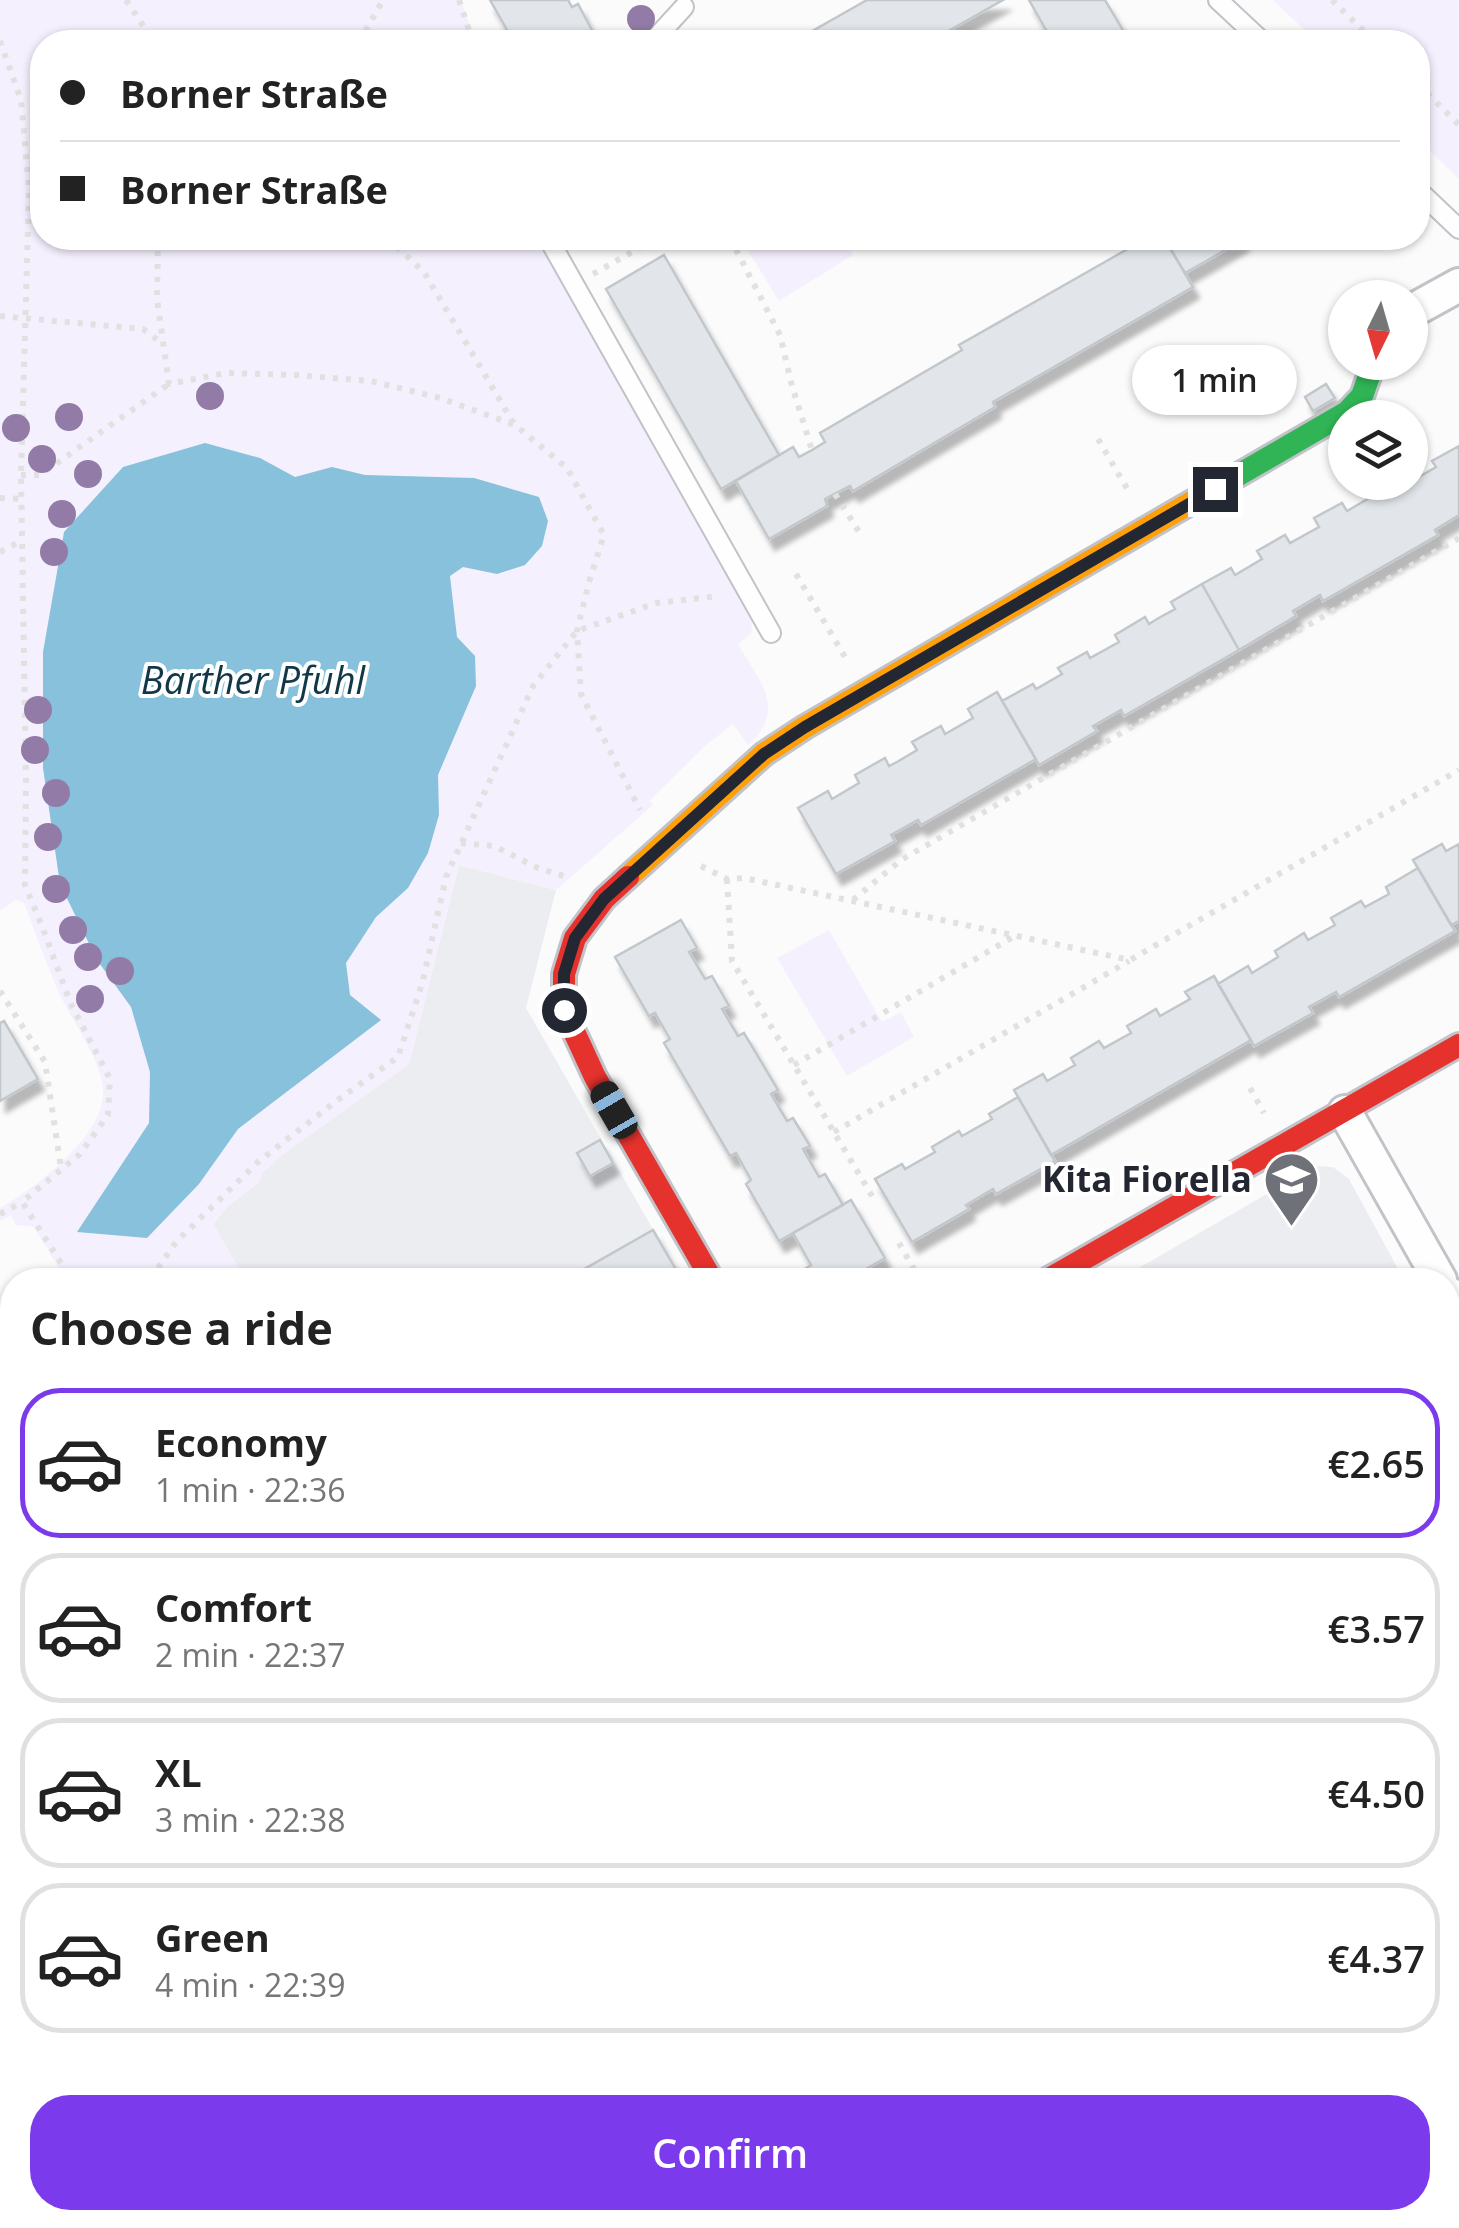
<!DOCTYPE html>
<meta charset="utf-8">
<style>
:root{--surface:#fff;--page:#f2f2f2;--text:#222;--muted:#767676;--line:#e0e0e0;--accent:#7c3aed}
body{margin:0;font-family:"Open Sans",sans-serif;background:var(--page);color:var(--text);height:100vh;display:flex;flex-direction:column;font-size:38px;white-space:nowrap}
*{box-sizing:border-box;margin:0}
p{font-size:32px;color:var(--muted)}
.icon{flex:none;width:55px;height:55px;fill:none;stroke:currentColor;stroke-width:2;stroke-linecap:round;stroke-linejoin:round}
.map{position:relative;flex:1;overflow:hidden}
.side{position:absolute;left:0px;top:1268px;width:1460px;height:962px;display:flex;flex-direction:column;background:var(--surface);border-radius:40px 40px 0 0;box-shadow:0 2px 8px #0004}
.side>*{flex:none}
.banner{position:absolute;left:30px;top:30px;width:1400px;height:220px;border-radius:40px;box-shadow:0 2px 8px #0004;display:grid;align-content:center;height:220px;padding:0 30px;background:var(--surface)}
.needle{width:65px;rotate:185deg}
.controls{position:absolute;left:1328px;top:280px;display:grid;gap:20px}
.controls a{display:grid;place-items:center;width:100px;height:100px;border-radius:50%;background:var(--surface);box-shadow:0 2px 8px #0004;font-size:50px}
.end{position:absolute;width:45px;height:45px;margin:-22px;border:12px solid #232732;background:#fff;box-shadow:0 0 0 5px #fff}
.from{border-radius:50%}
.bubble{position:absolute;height:70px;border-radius:35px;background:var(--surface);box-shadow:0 2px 8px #0004;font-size:32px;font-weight:600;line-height:70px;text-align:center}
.car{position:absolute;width:30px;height:60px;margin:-30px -15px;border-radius:12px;box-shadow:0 0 8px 2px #0007;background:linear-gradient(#222 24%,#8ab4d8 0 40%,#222 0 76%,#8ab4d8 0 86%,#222 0)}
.banner b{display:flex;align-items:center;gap:35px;height:95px;font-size:38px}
.banner b+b{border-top:2px solid var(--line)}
.banner i{width:25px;height:25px;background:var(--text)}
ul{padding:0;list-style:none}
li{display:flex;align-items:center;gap:30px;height:150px;margin:0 20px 15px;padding:0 10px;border:5px solid var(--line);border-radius:40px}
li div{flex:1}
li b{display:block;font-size:38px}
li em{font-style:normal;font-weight:600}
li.active{border-color:var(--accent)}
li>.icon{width:90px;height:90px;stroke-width:1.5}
h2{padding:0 30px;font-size:45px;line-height:120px}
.action{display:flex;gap:20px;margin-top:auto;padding:20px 30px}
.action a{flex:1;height:115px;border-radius:40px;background:var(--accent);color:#fff;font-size:40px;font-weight:600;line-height:115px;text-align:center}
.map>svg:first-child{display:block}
</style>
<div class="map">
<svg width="1459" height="2228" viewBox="0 0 1459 2228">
<defs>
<filter id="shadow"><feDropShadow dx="6" dy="11" stdDeviation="2.5" flood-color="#0004"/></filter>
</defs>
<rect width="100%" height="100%" fill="#fbfbfb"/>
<path fill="#ebedf1" d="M 459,865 L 556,890 L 526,1008 L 682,1280 L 245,1280 L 213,1224 L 227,1207 L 259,1182 L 261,1174 L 282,1155 L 409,1064 Z
M 1315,1166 L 1333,1167 L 1349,1179 L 1404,1280 L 1118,1280 Z"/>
<path fill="#f5f0fd" d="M 0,0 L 461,0 L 475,42 L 42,42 L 42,238 L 535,238 L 753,616 L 751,634 L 738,644 C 758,680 789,709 748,745 L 733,724 L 705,746 L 649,801 L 653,805 L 556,890 L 459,865 L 409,1064 L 282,1155 L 262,1174 L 260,1181 L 227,1207 L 213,1223 L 245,1280 L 66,1280 L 34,1227 L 16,1225 L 11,1215 L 0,1221 L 0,1208 C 35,1188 107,1134 103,1089 C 102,1063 73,1022 61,997 C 47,967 36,934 24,903 L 16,900 L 0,910 Z
M 1273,0 L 1459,0 L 1459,179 L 1418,139 L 1418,42 L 1317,42 Z
M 748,238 L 843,238 L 853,255 L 779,301 L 742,241 Z
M 829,930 L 882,1022 L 901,1012 L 914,1037 L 847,1076 L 777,958 Z
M 1448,1357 L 1459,1378 L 1459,1602 L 1448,1582 Z
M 781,2218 L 1168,2218 L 1174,2228 L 787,2228 Z"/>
<path fill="#87c1dc" d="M 205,443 L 260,458 L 295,477 L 332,467 L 365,475 L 474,478 L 539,497 L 548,521 L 542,546 L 525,565 L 497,574 L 463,567 L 450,576 L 457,637 L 475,656 L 476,686 L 438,775 L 439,815 L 428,853 L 408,888 L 376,917 L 346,963 L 350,995 L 381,1020 L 238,1129 L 199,1184 L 147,1238 L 77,1232 L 149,1123 L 150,1072 L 131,1007 L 97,960 L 60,884 L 43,768 L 43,652 L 64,532 L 123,467 Z"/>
<path fill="#e2e6eb" stroke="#c2c7cc" stroke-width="2.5" filter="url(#shadow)" d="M 490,0 L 568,0 L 572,7 L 578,4 L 593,32 L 588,35 L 592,42 L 514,42 Z
M 867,0 L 1003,0 L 929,42 L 793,42 Z
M 1029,0 L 1105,0 L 1130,42 L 1053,42 Z
M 1147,238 L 1164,238 L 1193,287 L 993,402 L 995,407 L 853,491 L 850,486 L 825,499 L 827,506 L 769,539 L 736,481 L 793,447 L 799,457 L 812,450 L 825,442 L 820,433 L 962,350 L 959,345 Z
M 1164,238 L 1242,238 L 1243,240 L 1185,273 Z
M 664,255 L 779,455 L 721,489 L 606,289 Z
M 1326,384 L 1335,398 L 1313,411 L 1305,397 Z
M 1459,446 L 1459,515 L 1435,530 L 1438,535 L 1323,601 L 1320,595 L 1293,611 L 1296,616 L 1239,650 L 1202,584 L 1231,568 L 1235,575 L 1262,559 L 1257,551 L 1285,535 L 1290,543 L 1319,527 L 1314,518 L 1342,503 L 1347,511 L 1376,494 L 1371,485 L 1375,482 L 1410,482 L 1436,467 L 1432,461 Z
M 1202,584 L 1239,650 L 1124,716 L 1121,710 L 1093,726 L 1097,731 L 1039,765 L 1002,701 L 1033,684 L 1036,689 L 1062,674 L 1058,668 L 1087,652 L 1090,658 L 1119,642 L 1115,635 L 1145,617 L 1149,624 L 1157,619 L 1175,609 L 1171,602 Z
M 997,692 L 1036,759 L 921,825 L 918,820 L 891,835 L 895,841 L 836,874 L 798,808 L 828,791 L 832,799 L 859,783 L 855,775 L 885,758 L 889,766 L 897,762 L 917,750 L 912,742 L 941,726 L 945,734 L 973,718 L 968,709 Z
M 1442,844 L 1446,851 L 1459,844 L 1459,921 L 1451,925 L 1413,860 Z
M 1418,868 L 1455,931 L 1339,997 L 1336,992 L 1309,1007 L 1313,1013 L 1254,1046 L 1218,984 L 1248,966 L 1252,973 L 1278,957 L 1275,951 L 1304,933 L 1308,940 L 1335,925 L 1331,918 L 1361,901 L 1365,907 L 1389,894 L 1386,887 Z
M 681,920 L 697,948 L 689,952 L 705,979 L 712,976 L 729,1006 L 722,1009 L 738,1036 L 744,1033 L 778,1090 L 771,1094 L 787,1121 L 793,1118 L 810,1146 L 803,1149 L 819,1177 L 825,1174 L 843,1205 L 779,1241 L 746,1184 L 751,1180 L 736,1153 L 730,1156 L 664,1043 L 670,1039 L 655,1013 L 649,1016 L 615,957 Z
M 1214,976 L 1251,1040 L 1051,1155 L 1014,1090 L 1043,1074 L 1047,1081 L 1075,1065 L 1071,1058 L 1099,1041 L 1104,1048 L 1131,1033 L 1127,1026 L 1156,1009 L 1160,1016 L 1190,999 L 1185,992 Z
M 4,1021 L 38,1079 L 0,1101 L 0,1023 Z
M 1018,1097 L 1055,1161 L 996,1194 L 993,1189 L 966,1205 L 969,1209 L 912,1242 L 875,1179 L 902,1164 L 905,1169 L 935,1152 L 932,1147 L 959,1131 L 962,1136 L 992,1119 L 989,1114 Z
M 600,1140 L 613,1163 L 590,1176 L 577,1153 Z
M 851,1200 L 885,1258 L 847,1280 L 811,1280 L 805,1269 L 811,1265 L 793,1233 Z
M 653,1230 L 682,1280 L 565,1280 Z
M 1459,1803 L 1459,1880 L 1448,1886 L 1448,1810 Z
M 1448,1963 L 1459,1983 L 1459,2115 L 1448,2095 Z
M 519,2218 L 606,2218 L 612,2228 L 525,2228 Z
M 1252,2218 L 1300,2218 L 1282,2228 L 1258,2228 Z"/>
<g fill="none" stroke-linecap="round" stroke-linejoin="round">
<defs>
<path id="lane" d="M 1218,0 L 1263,42
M 652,42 L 684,7
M 1418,190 L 1459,229
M 548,238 L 771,633"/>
<path id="street" d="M 1410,312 L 1459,285
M 1345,1112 L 1440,1280
M 1448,1293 L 1459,1313
M 1448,1734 L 1459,1727
M 0,2206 L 13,2228
M 417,2218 L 423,2228
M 1422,2218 L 1427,2228"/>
<path id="fast" d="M 1216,488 L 1347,412 L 1362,396 L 1374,362"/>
<path id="slow" d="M 628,877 L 764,754 L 805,727 L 1216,488
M 0,1689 L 12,1711
M 303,2218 L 310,2228"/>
<path id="jam" d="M 628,877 L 604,899 L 575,938 L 564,974 L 564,1010 L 595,1077 L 712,1280
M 1047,1280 L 1459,1045"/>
</defs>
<use href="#lane" stroke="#c1c3c9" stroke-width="22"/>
<use href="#street" stroke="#c1c3c9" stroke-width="38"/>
<use href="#fast" stroke="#c1c3c9" stroke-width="28"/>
<use href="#slow" stroke="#c1c3c9" stroke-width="28"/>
<use href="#jam" stroke="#c1c3c9" stroke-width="28"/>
<path stroke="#e1e1e2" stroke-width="6" stroke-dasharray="5 8" stroke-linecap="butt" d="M 126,0 L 154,42
M 459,0 L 473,42
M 1332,0 L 1375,42
M 0,41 L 21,100 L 29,190 L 21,475 L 26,779 L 25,885 L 42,926 L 70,1002 L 110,1079 L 108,1115 L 80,1154 L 22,1202 L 72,1280
M 359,42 L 383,0
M 1418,84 L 1459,125
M 158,238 L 157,299 L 169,384 L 226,373 L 295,375 L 371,381 L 440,398 L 515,425 L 567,468 L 604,535 L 589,582 L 577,631 L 581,694 L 640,810
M 387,238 L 424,272 L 514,424
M 730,238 L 780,335 L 792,386 L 812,450
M 593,274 L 657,238
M 0,316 L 143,329 L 163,344
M 1098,439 L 1129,492
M 21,475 L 40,475 L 169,384
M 835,494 L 861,535
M 0,498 L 21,499
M 0,552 L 23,540
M 796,574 L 845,657
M 461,843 L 494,846 L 538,868 L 570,878
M 701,866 L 727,879 L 744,878 L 1130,960 L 1459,770
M 727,879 L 732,961 L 875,1201
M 853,900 L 901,860 L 1459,538
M 0,991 L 45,1062 L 61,1168
M 794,1065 L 1013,937
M 1250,1088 L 1264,1113
M 834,1132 L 1129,961
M 0,1214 L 22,1202
M 899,1243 L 920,1280
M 153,1280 L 158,1268 L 176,1242 L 259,1161 L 339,1099 L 398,1057 L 422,984 L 446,877 L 533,686 L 577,631 L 656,603 L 719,596
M 0,1402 L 12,1406
M 0,1544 L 12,1566
M 672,2218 L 673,2228"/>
<use href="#lane" stroke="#fefefe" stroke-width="18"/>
<use href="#street" stroke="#fefefe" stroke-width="32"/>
<use href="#fast" stroke="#30b455" stroke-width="22"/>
<use href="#slow" stroke="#ff9f0a" stroke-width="22"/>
<use href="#jam" stroke="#e5322d" stroke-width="22"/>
<path stroke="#d6d6d6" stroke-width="2.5" d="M 0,1987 L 12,2009
M 0,2033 L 12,2055
M 110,2218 L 116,2228
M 133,2218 L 139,2228"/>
</g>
<g fill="#927ba6">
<circle cx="641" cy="19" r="14"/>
<circle cx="210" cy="396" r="14"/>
<circle cx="69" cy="417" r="14"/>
<circle cx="16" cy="428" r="14"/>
<circle cx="42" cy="459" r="14"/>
<circle cx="88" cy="474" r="14"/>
<circle cx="62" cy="514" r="14"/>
<circle cx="54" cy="552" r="14"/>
<circle cx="38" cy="710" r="14"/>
<circle cx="35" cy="750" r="14"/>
<circle cx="56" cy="793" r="14"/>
<circle cx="48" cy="837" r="14"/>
<circle cx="56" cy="889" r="14"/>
<circle cx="73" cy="930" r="14"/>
<circle cx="88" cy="957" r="14"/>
<circle cx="120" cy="971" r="14"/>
<circle cx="90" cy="999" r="14"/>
</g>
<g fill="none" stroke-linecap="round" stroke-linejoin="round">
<path stroke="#232732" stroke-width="12" d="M 564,1010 L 564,974 L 575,938 L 604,899 L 764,754 L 805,727 L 1215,489"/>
</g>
<defs>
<symbol id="school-pin" viewBox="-11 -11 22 30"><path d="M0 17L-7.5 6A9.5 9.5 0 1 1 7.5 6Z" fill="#6f7178" stroke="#fff"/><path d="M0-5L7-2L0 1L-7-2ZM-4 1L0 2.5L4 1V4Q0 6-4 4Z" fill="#fff"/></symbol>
</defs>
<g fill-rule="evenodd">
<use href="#school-pin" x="1260" y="1148" width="63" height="86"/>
</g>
<g text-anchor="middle" stroke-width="8" stroke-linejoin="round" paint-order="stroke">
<g font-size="35" font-weight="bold" fill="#232732" stroke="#fff" text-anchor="end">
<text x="1252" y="1192">Kita Fiorella</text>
</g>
<g font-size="38" font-style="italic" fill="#113748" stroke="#fff">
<text x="253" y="694">Barther Pfuhl</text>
</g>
</g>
</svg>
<div class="controls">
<a><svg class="needle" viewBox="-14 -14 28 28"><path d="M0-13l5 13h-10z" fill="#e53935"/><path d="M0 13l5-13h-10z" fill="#767676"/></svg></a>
<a><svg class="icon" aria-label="layers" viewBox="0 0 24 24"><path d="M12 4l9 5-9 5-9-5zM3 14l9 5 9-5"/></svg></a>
</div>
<i class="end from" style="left:564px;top:1010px"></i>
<i class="end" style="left:1215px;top:489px"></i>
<div class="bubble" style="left:1132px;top:345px;width:165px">1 min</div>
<i class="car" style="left:614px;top:1110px;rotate:330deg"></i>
<div class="banner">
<b><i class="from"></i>Borner Straße</b>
<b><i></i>Borner Straße</b>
</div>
<section class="side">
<h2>Choose a ride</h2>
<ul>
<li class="active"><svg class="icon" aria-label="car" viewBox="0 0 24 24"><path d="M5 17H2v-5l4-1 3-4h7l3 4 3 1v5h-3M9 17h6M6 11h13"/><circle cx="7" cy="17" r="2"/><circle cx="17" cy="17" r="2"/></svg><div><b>Economy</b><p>1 min · 22:36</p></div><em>€2.65</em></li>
<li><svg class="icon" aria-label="car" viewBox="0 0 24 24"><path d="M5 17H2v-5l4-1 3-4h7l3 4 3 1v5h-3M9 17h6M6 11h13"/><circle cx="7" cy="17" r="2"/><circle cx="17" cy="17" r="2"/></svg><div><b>Comfort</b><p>2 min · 22:37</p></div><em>€3.57</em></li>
<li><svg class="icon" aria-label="car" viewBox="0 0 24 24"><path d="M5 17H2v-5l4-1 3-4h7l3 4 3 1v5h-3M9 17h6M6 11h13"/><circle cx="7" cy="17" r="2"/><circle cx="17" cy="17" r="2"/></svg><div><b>XL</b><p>3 min · 22:38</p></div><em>€4.50</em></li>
<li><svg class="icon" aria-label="car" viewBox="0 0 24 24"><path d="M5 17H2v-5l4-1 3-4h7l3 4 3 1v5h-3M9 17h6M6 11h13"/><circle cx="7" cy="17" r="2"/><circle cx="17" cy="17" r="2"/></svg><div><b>Green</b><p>4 min · 22:39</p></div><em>€4.37</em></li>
</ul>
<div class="action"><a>Confirm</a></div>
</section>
</div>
